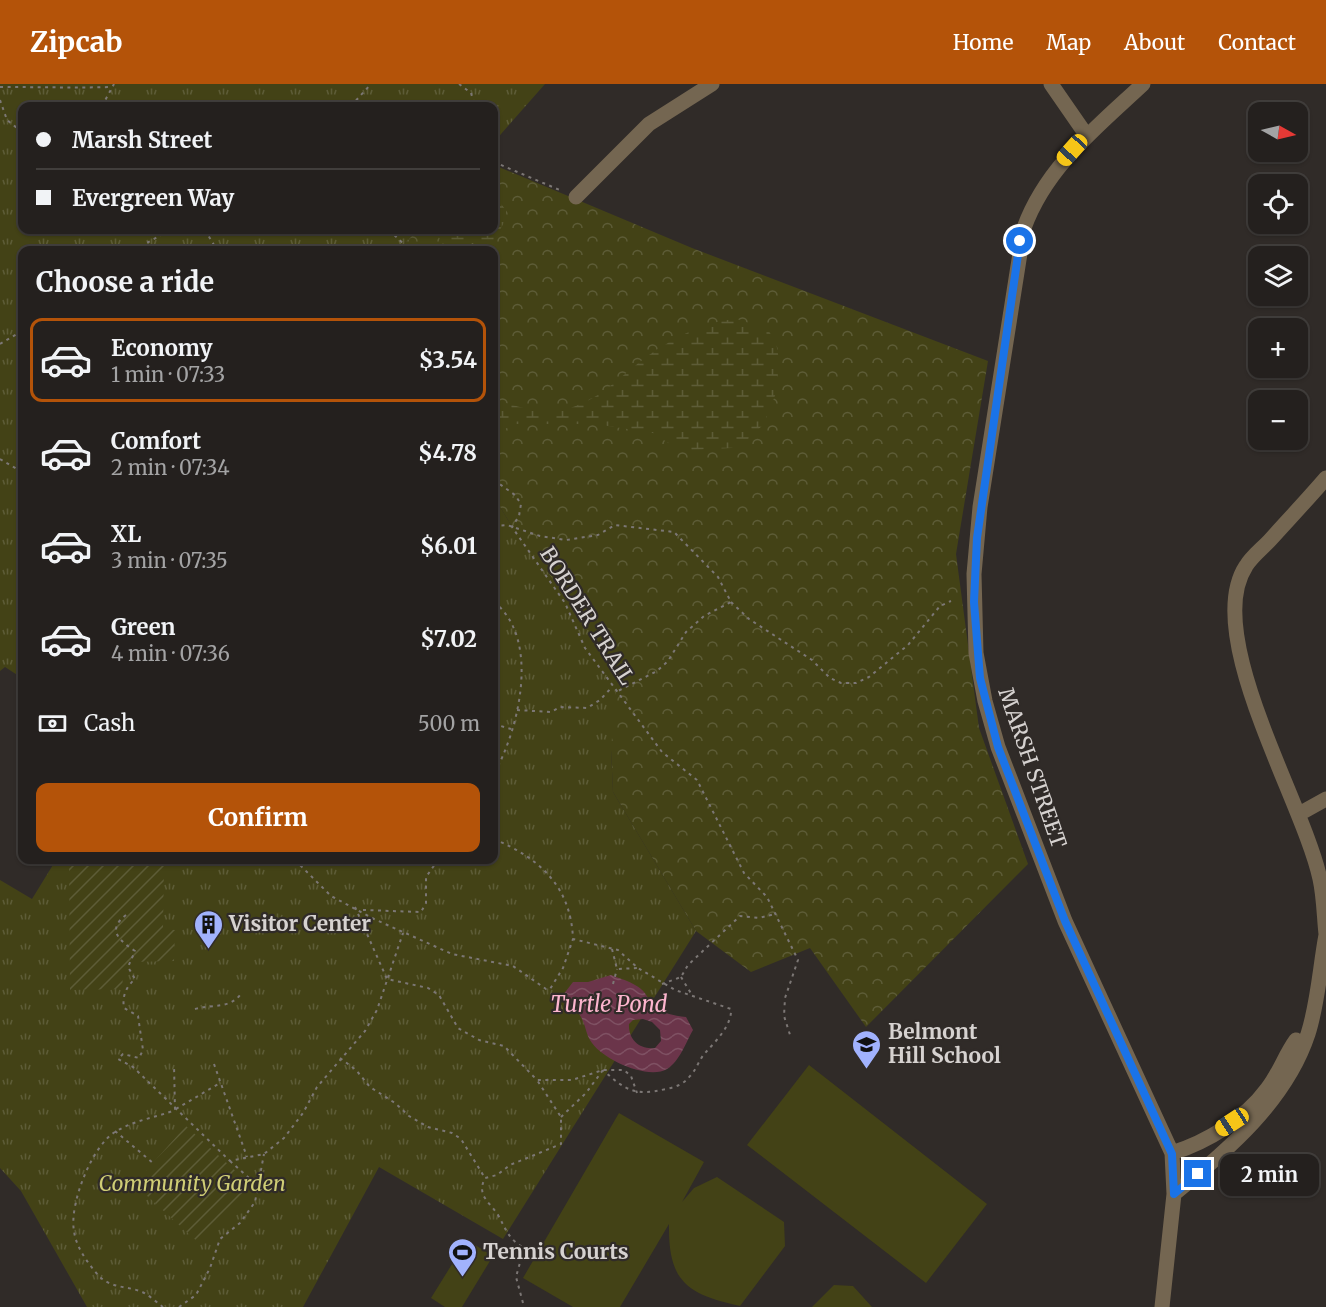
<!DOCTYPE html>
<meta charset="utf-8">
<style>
:root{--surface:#24201e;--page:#302d2b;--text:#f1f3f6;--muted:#a3a3a4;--line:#413e3c;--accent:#b45309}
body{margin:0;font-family:Merriweather,serif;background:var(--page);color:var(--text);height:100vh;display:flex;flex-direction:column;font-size:22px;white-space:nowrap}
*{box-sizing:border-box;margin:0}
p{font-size:20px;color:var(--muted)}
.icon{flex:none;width:33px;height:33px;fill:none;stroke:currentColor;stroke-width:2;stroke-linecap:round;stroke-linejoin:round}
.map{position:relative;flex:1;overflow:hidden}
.panel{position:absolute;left:18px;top:162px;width:480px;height:618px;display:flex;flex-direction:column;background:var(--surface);border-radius:12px;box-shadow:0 2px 4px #0004,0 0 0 2px var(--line)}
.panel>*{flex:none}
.banner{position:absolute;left:18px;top:18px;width:480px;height:132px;border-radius:12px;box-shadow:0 2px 4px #0004,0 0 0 2px var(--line);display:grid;align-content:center;height:132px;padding:0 18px;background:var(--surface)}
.needle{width:39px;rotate:98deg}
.buttons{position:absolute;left:1248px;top:18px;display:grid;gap:12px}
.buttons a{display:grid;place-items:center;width:60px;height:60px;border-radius:12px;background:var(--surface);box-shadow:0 2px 4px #0004,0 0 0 2px var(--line);font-size:30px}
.end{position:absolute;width:27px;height:27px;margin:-14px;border:8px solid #1a73e8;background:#fff;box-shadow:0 0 0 3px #fff}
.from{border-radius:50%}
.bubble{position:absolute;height:42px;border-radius:12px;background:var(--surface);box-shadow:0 2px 4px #0004,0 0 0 2px var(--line);font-size:20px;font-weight:700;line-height:42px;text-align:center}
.car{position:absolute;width:18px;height:36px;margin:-18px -9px;border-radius:8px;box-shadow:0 0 4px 2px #0007;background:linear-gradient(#f5c518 24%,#345 0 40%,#f5c518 0 76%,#345 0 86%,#f5c518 0)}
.banner b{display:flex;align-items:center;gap:21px;height:57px;font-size:22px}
.banner b+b{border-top:2px solid var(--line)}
.banner i{width:15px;height:15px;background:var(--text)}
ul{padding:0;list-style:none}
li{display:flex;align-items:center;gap:18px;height:84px;margin:0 12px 9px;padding:0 6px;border:3px solid transparent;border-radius:12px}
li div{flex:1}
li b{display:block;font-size:22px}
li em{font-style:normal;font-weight:700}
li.active{border-color:var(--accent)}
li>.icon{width:54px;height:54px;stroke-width:1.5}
h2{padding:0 18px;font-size:27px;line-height:72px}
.pay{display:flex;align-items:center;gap:15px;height:66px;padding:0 18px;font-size:22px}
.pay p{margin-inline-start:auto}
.primary-button{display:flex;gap:12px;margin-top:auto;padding:12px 18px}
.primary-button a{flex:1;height:69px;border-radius:12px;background:var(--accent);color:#fff;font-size:24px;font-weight:700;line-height:69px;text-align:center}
header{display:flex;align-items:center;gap:36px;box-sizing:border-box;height:84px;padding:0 30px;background:var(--accent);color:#fff}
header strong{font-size:28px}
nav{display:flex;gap:33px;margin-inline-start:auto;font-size:21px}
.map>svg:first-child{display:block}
</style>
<header>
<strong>Zipcab</strong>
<nav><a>Home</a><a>Map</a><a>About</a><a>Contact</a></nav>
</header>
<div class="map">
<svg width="1326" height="1223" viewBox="0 0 1326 1223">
<defs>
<pattern id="forest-crowns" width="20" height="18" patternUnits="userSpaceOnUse" patternTransform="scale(1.5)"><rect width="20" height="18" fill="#434216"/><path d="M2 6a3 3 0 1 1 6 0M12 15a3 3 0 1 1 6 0" fill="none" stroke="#5d5c37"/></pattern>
<pattern id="wetland-marsh" width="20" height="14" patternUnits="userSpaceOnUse" patternTransform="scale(1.5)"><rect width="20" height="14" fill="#434216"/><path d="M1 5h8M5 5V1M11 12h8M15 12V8" fill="none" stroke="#5d5c37"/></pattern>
<pattern id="park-tufts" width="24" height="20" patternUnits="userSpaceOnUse" patternTransform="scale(1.5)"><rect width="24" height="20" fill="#434216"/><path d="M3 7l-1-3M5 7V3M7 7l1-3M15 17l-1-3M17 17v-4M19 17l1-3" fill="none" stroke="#5d5c37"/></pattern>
<pattern id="garden-furrows" width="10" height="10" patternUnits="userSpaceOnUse" patternTransform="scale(1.5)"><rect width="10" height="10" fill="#434216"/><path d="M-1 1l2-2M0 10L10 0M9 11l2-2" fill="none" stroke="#5d5c37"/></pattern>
<pattern id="water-waves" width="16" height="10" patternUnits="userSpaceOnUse" patternTransform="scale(1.5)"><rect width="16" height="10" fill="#6b354a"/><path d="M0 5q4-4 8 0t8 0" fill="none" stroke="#7f5163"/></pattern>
</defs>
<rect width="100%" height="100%" fill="#302b28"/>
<path fill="#434216" d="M 809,981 L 987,1120 L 926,1199 L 747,1061 Z
M 619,1029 L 704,1078 L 682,1118 L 694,1104 L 717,1093 L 784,1138 L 785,1162 L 740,1222 C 686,1210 668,1197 669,1140 L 620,1223 L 573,1223 L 523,1194 Z
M 467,1156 L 493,1172 L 462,1223 L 445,1223 L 431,1214 Z
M 834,1201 L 853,1202 L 872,1223 L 812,1223 Z"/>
<path fill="url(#forest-crowns)" d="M 494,81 L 692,164 L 988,277 L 956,470 L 979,644 L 1028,780 L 866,943 L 810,864 L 751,888 L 696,847 L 613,708 L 611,666 L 511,441 L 494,413 L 494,166 L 399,166 L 417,146 L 494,146 Z"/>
<path fill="url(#wetland-marsh)" d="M 494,112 L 506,126 L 506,135 L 492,160 L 482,166 L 443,160 L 438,152 L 439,146 L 494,146 Z
M 737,235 L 768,246 L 776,258 L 779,276 L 776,309 L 764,340 L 745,358 L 731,364 L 692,366 L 670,360 L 653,349 L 595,340 L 513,340 L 494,352 L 494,315 C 512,321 532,328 552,327 C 594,324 617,294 649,271 C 676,253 705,237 737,235 Z"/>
<path fill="url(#park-tufts)" d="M 0,0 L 545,0 L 494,58 L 494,22 L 22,22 L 22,146 L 417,146 L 399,166 L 22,166 L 22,594 L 5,583 L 0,587 Z
M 494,413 L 511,441 L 618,579 L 611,666 L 613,708 L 696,847 L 503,1155 L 379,1083 L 303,1223 L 87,1223 L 21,1107 L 0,1084 L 0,796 L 32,815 L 56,776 L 494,776 Z"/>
<path fill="url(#garden-furrows)" d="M 69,778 L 164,778 L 163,845 L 175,846 L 174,877 L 132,878 L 122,888 L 123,905 L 70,906 Z
M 186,1042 L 251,1101 L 199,1159 L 134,1100 Z"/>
<path fill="url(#water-waves)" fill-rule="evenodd" d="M 611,891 C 629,898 645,901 651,921 C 663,929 673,932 686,933 L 693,946 C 686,958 680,977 667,985 C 648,996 604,976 592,959 C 585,950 586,939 579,930 L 566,925 L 563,911 L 573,898 L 588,898 ZM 643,935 L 652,938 L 660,946 L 661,957 L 655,964 C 640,966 628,956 629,940 L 633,936 Z"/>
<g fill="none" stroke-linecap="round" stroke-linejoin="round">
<path stroke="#7c7775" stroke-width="2" stroke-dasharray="3 4.5" stroke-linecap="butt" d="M 459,0 L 471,9 L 475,22
M 0,3 C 38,3 74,4 112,3
M 0,16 L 7,36 L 22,48
M 102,22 L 114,0
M 351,22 L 371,0
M 494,78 L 562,107
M 205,146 L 217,166
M 389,146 L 410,166
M 134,166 L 170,146
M 0,260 L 22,247
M 0,375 L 22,388
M 494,396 L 515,411 L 521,420 L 519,432 L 512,443 L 565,519 L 585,564 L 662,668 L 697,696 L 744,789 L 767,813 L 798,876 L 785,914 L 784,932 L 791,954
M 494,442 L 507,441 L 540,452 L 566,456 L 598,451 L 615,441 L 674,448 L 718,493 L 731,518 L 704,532 L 686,548 L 668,577 L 657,587 L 618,607
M 494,518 C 541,555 519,645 494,690
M 731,518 L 749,535 L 812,576 L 830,594 L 841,599 L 856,599 L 869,593 L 908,561 L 940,522 L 951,517
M 517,626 L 551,628 L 560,623 L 587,624 L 600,616 L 612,603
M 494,640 L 511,645
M 494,755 C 539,774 571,802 573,855 L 618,866 L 638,884 L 675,906 L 731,925 C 732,941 716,957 706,968 C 699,975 697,985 690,992 C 684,1000 676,1003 666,1005 C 635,1012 626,1007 603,986
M 295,776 L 331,812 L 374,835 L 452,870 L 513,882 L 546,905 L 550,905 L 563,884 L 573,855
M 355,823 L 387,895 L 428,904 L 439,911 L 458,944 L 479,956 L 504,962 L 537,996 L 572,996 L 603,986 L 624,986 L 631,992 L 637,1009
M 363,826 L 421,828 L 426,819 L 426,793 L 438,776
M 126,831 C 106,846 120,857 135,867 L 128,883 L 135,895 C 126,903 122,912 124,924 L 138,932 L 143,966 L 139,974 L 123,970 L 118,975 L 133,983 L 230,1077 L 264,1070 L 284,1054 L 303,1029 L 317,1003 L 365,947 L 377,926 L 403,849
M 612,865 L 617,885 L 638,884
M 681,893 L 692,911
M 613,900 L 617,885
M 662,900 L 681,893 L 688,881 L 740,832 L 759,834 L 775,830
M 195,925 C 212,920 229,925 240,911
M 340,974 L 356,986 L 370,1003 L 395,1019 L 409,1032 L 428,1043 L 452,1049 L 461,1055 L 485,1094
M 214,980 L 247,1073
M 176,1025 L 220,999
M 561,1033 L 586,1009 L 603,986
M 115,1047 L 153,1079
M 230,1077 L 259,1103
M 523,1219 L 516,1193 L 524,1164 C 508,1155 506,1145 498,1131 C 490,1118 476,1112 485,1094 L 497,1091 L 510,1081 L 561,1060 L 561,1033 L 537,996
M 163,1223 C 156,1218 148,1210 140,1207 C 125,1202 110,1204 98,1191 C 87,1178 76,1163 74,1147 C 69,1120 92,1062 115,1048 C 134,1036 155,1034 175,1026 L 174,981
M 179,1223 L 196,1211 L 210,1184 L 220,1155 L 240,1139 L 255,1118 L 264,1070"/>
<path stroke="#746651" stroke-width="15" d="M 1051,0 L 1087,52
M 1143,0 C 1097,43 1046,83 1024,144 L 980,423 L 974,490 L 976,569 L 985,617 L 998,663 L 1065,837 L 1172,1069 L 1174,1110 L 1162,1223
M 576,113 L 649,40 L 712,0
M 1326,394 C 1308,415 1289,435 1271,455 C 1263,464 1252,472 1246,482 C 1201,550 1304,719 1320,795 C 1324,813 1324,832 1326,850
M 1299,730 L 1326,715
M 1172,1069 C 1207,1058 1245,1035 1267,1005 C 1279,990 1285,971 1296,956
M 1174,1110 C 1227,1067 1286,1017 1308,950 C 1318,919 1320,883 1326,851"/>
</g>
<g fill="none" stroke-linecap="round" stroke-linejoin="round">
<path stroke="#1a73e8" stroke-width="8" d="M 1020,157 L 977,454 L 974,518 L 980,594 L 998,663 L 1065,837 L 1172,1070 L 1174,1110 L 1198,1090"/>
</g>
<defs>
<symbol id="building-pin" viewBox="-11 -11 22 30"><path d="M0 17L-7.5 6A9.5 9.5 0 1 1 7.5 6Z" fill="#a1b2fd" stroke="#302b28"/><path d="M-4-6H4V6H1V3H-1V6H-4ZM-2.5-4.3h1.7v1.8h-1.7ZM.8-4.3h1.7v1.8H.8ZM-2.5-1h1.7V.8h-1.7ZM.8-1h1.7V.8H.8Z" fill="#111"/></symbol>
<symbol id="school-pin" viewBox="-11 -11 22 30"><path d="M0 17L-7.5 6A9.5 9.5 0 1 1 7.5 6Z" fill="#a1b2fd" stroke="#302b28"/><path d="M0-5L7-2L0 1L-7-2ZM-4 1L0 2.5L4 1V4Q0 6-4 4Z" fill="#111"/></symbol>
<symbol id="stadium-pin" viewBox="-11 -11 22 30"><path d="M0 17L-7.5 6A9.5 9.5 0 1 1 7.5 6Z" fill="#a1b2fd" stroke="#302b28"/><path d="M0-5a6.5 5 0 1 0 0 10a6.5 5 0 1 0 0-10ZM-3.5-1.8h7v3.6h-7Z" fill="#111"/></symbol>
</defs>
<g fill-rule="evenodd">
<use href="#building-pin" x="192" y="824" width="33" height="45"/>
<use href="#school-pin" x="850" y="944" width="33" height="45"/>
<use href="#stadium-pin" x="446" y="1152" width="33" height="45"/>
</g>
<g text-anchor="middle" stroke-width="4.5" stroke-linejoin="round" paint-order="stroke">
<g font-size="21" fill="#d6d2d0" stroke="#302b28">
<text transform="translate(587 532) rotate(58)" y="7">BORDER TRAIL</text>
<text transform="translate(1032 684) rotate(71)" y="7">MARSH STREET</text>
</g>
<g font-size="21" font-weight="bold" fill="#d6d2d0" stroke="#302b28" text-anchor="start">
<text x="229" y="847">Visitor Center</text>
<text x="888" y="955">Belmont<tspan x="888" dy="24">Hill School</tspan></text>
<text x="483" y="1175">Tennis Courts</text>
</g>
<g font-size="21" font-style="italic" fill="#cfcd75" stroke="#302b28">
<text x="192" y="1107">Community Garden</text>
</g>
<g font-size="22" font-style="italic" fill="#fdb5ce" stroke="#302b28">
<text x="609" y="928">Turtle Pond</text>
</g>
</g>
</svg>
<div class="buttons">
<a><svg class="needle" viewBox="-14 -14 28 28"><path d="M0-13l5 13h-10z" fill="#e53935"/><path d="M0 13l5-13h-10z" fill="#a3a3a4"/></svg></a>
<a><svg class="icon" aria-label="locate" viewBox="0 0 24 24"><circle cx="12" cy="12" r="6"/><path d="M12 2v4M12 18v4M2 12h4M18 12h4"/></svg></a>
<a><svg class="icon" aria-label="layers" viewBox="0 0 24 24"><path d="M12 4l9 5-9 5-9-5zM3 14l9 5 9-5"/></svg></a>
<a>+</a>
<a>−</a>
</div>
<i class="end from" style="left:1020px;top:157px"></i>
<i class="end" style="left:1198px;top:1090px"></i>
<div class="bubble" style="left:1220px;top:1070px;width:99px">2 min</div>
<i class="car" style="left:1072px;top:66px;rotate:222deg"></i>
<i class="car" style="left:1232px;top:1038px;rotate:237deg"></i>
<div class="banner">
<b><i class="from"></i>Marsh Street</b>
<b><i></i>Evergreen Way</b>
</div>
<section class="panel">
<h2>Choose a ride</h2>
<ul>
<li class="active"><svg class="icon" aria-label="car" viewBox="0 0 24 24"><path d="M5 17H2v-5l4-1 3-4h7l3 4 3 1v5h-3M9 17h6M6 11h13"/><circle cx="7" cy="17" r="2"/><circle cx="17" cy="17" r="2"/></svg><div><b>Economy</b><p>1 min · 07:33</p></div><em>$3.54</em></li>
<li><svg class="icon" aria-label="car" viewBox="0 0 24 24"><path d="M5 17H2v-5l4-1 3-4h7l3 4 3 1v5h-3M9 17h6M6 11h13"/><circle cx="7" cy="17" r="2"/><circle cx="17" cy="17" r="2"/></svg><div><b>Comfort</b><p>2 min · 07:34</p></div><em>$4.78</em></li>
<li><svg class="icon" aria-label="car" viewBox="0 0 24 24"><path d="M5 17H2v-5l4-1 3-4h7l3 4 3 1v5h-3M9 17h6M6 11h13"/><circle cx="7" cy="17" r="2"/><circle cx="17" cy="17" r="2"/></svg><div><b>XL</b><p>3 min · 07:35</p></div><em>$6.01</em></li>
<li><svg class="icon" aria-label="car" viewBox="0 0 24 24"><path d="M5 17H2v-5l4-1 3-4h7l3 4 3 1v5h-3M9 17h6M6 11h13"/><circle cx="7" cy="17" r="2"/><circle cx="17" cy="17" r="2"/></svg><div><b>Green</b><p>4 min · 07:36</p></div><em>$7.02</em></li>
</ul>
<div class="pay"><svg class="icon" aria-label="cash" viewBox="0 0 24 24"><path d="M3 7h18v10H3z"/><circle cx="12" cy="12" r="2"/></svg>Cash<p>500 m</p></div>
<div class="primary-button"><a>Confirm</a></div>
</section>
</div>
